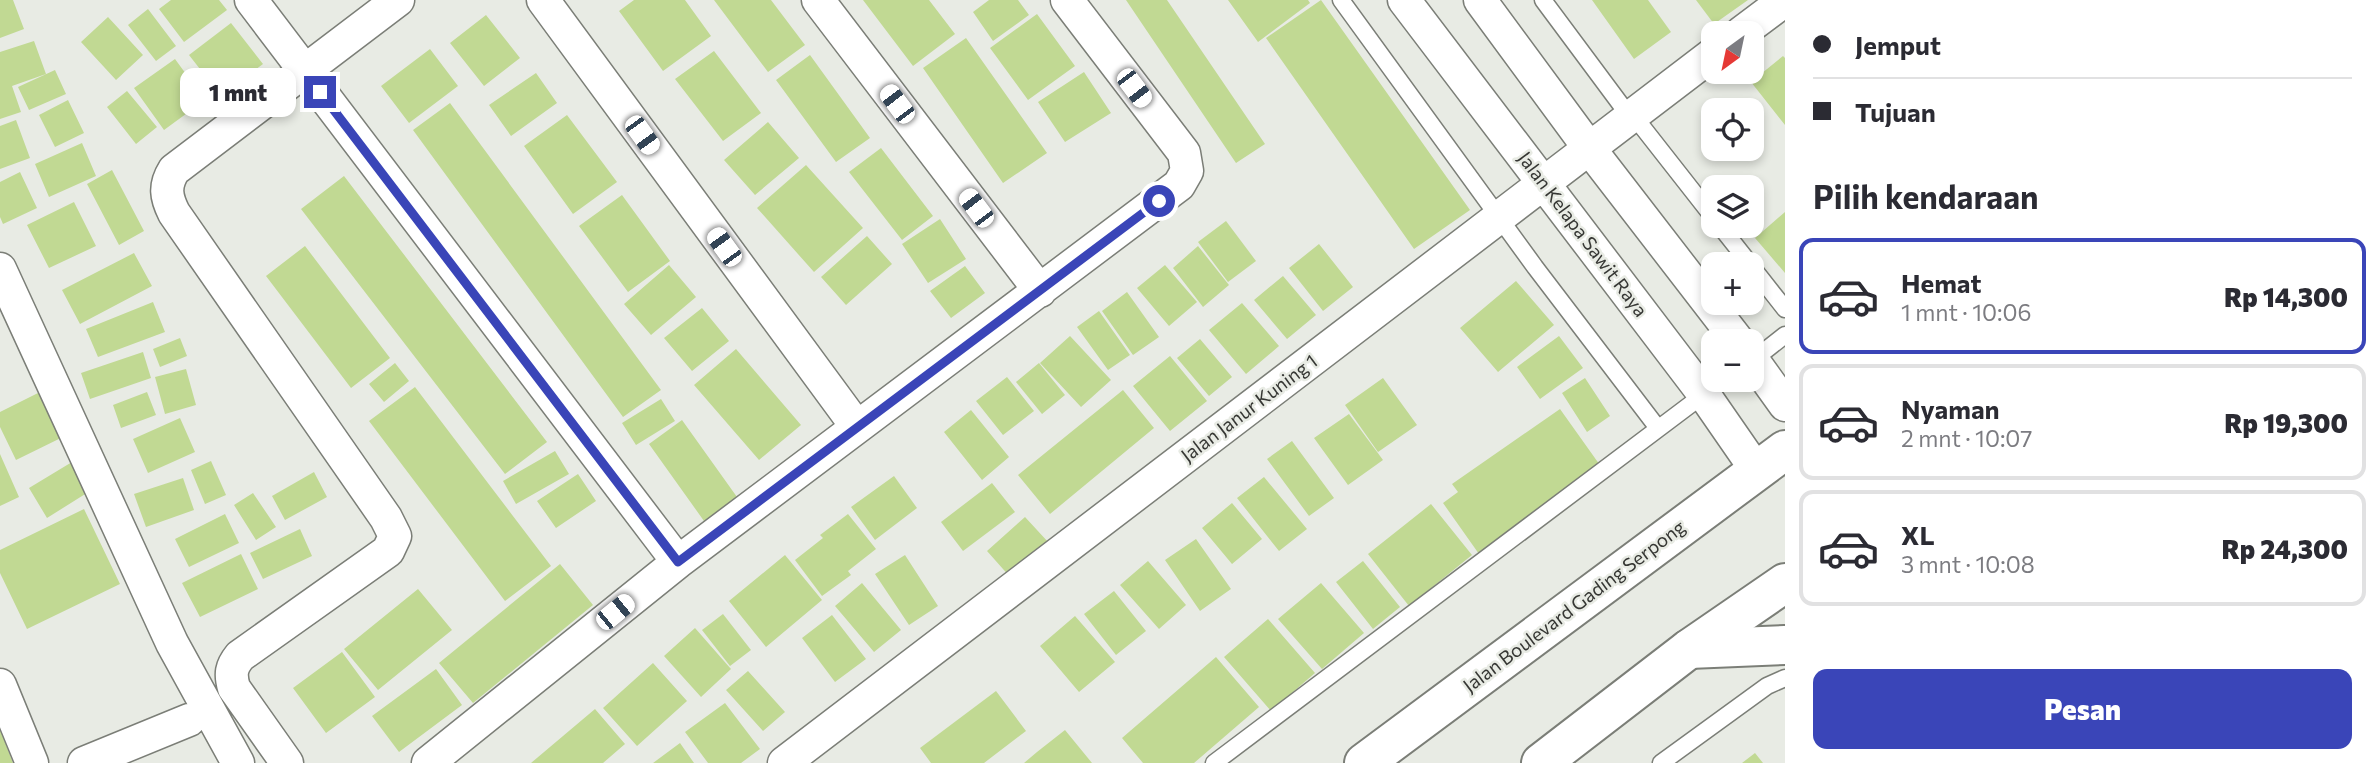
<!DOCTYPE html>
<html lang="id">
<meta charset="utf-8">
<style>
:root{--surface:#fff;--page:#f7f7f7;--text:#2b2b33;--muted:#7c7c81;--line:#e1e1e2;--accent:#3a45b8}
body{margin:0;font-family:Commissioner,sans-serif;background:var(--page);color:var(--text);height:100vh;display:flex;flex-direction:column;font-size:26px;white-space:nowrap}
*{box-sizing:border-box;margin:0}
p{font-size:23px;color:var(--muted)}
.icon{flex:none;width:38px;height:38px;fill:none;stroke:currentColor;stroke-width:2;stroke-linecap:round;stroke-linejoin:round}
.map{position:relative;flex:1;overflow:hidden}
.sheet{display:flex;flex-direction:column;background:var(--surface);width:595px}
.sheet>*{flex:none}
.top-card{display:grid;align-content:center;height:154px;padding:0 28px;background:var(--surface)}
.needle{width:46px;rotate:213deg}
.controls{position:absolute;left:1701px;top:21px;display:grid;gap:14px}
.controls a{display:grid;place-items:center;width:63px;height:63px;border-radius:14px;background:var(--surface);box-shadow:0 4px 10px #0003;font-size:35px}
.end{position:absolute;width:32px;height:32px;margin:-16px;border:9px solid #3a45b8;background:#fff;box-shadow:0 0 0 4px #fff}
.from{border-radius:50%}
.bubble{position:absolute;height:49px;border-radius:14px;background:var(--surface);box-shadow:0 4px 10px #0003;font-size:23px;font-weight:800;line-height:49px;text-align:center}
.car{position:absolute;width:21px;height:42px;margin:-21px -10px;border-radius:9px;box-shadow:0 0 5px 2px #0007;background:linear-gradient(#fff 24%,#345 0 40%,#fff 0 76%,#345 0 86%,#fff 0)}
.top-card b{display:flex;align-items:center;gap:24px;height:66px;font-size:26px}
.top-card b+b{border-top:2px solid var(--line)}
.top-card i{width:18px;height:18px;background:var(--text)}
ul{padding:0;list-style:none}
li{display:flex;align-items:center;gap:21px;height:116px;margin:0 14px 10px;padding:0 14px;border:4px solid var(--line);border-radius:14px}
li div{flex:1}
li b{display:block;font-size:26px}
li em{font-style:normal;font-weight:800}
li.current{border-color:var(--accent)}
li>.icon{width:63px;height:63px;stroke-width:1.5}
h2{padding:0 28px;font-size:32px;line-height:84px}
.button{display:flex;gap:14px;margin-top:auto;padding:14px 28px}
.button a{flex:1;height:80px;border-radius:14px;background:var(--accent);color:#fff;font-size:28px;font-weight:800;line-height:80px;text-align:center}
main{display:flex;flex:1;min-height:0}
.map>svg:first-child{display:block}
</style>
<main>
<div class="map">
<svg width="1785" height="763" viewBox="0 0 1785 763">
<rect width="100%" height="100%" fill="#e8ebe4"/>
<path fill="#c1d993" d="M 0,0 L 13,0 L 24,29 L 0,38 Z
M 171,0 L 219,0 L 227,10 L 184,42 L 159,9 Z
M 634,0 L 685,0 L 711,36 L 663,71 L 619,11 Z
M 714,0 L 771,0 L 805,45 L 768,72 Z
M 863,0 L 929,0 L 955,34 L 913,66 Z
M 989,0 L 1018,0 L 1029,15 L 993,41 L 973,12 Z
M 1126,0 L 1167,0 L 1265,144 L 1236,163 Z
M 1228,0 L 1308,0 L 1310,3 L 1258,42 Z
M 1321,0 L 1470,210 L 1414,249 L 1266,38 Z
M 1592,0 L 1648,0 L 1671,32 L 1634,59 Z
M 1696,0 L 1748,0 L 1714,24 Z
M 148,9 L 176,46 L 156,61 L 128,25 Z
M 1037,14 L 1075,66 L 1028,100 L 990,48 Z
M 486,15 L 520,58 L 484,86 L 450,43 Z
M 108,17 L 143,55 L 116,80 L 81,42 Z
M 231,23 L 263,64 L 221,96 L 189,55 Z
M 966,38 L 1047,153 L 1003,183 L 923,68 Z
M 34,41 L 46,74 L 12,86 L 21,112 L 0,119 L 0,52 Z
M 430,49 L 458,86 L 409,123 L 381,86 Z
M 714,51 L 761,113 L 723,141 L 675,79 Z
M 810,55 L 870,138 L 836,162 L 776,80 Z
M 1783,56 L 1785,58 L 1785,125 L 1751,82 Z
M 175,59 L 205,100 L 164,130 L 134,88 Z
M 55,70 L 66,94 L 29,110 L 18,87 Z
M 1084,72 L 1111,113 L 1065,142 L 1038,102 Z
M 536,73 L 557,103 L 511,136 L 489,105 Z
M 127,91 L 157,127 L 136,144 L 107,107 Z
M 68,100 L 84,133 L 55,147 L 39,115 Z
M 450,103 L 661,390 L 623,417 L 413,130 Z
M 567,115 L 617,182 L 573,214 L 524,146 Z
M 16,120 L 30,158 L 0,169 L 0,126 Z
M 768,122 L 799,158 L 755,195 L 724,160 Z
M 82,143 L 96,176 L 49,197 L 35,164 Z
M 881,148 L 933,216 L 902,240 L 849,172 Z
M 806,165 L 863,228 L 814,272 L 757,208 Z
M 112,170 L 144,231 L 119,245 L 87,184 Z
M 20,172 L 37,208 L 3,224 L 0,217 L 0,182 Z
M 344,176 L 547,442 L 505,474 L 301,209 Z
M 622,195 L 670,261 L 628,292 L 579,226 Z
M 74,202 L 96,246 L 49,268 L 27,225 Z
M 1785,212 L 1785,273 L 1755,238 Z
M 940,219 L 966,259 L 928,283 L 902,244 Z
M 1226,221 L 1256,261 L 1228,282 L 1198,242 Z
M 867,236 L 892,264 L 846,305 L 821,277 Z
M 1319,244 L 1353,287 L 1323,311 L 1289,268 Z
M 305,246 L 390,358 L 351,388 L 266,276 Z
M 1198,246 L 1229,285 L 1203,307 L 1173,268 Z
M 134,253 L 152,286 L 80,324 L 62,290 Z
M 669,265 L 696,297 L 651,335 L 624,304 Z
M 1165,265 L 1197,302 L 1169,326 L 1137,288 Z
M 965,266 L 985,293 L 951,318 L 930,291 Z
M 1283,276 L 1316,315 L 1287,339 L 1254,300 Z
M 1516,281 L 1554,325 L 1498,372 L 1460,328 Z
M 1127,292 L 1159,337 L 1133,355 L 1102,311 Z
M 153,302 L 165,332 L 98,357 L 86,329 Z
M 1242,303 L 1279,346 L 1246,374 L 1209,330 Z
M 702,308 L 729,341 L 692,371 L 664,338 Z
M 1099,311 L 1130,355 L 1108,370 L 1077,327 Z
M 1070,336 L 1111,380 L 1081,407 L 1040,363 Z
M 1559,336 L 1583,368 L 1540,399 L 1517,367 Z
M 180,338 L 187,356 L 160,367 L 153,349 Z
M 1200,339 L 1232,377 L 1209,396 L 1177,358 Z
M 736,349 L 801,425 L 759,460 L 694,385 Z
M 143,352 L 151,378 L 90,399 L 81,373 Z
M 1170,356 L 1207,401 L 1170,431 L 1133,386 Z
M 395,363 L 409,381 L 384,402 L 369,384 Z
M 1039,363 L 1065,395 L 1042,414 L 1016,382 Z
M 186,369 L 196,405 L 165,414 L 155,377 Z
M 1007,377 L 1034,411 L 1003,435 L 976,401 Z
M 1383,378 L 1417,425 L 1378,452 L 1345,405 Z
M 1585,378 L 1610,416 L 1587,432 L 1562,393 Z
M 415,387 L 551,566 L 505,601 L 369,421 Z
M 46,389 L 69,434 L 16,460 L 0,427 L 0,412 Z
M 1123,390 L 1154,428 L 1050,514 L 1018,475 Z
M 147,392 L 156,415 L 121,428 L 113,405 Z
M 661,399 L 675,421 L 636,445 L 622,423 Z
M 1560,409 L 1602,468 L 1479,554 L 1443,503 L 1458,492 L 1452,484 Z
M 971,410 L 1009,457 L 982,480 L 944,432 Z
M 1349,414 L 1383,460 L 1348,485 L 1314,438 Z
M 180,418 L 195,452 L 148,473 L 133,439 Z
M 682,420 L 742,504 L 709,528 L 649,444 Z
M 1292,441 L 1334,498 L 1309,516 L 1267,459 Z
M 555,451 L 569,474 L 516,504 L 503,481 Z
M 0,454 L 19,497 L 0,506 Z
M 211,461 L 226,495 L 205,504 L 191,470 Z
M 72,462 L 90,491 L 47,518 L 29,488 Z
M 314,472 L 327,497 L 285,520 L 272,496 Z
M 578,474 L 596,501 L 556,528 L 537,501 Z
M 894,476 L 917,508 L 875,540 L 851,507 Z
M 1264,477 L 1307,529 L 1279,551 L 1237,498 Z
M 183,478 L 194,510 L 146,527 L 134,494 Z
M 992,483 L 1015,512 L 963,551 L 941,522 Z
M 253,493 L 276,527 L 256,540 L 234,505 Z
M 1232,503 L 1262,539 L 1232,564 L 1202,528 Z
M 1431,504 L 1472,555 L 1409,606 L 1368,554 Z
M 84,509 L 120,584 L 27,629 L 0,573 L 0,550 Z
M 225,514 L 239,543 L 189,567 L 175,539 Z
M 848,514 L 876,549 L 848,571 L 851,575 L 822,596 L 795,560 L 823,538 L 820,535 Z
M 1025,517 L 1049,543 L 1011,578 L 987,551 Z
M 300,529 L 312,556 L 263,579 L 250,553 Z
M 1196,539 L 1231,589 L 1200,611 L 1165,560 Z
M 241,554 L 258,589 L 200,617 L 182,583 Z
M 785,555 L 822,600 L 766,647 L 729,601 Z
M 905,555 L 938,606 L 909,625 L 875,574 Z
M 1148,561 L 1186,605 L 1159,629 L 1120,585 Z
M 1363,561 L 1400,607 L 1373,629 L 1336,582 Z
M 560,564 L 593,605 L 473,703 L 439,663 Z
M 862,583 L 901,630 L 874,652 L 835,606 Z
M 1321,583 L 1364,633 L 1322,669 L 1278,619 Z
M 418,589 L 452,630 L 378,690 L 344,649 Z
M 1114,591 L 1146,631 L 1116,655 L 1084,614 Z
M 723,614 L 751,650 L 730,666 L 702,630 Z
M 832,615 L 866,659 L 835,682 L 802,638 Z
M 1075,616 L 1115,662 L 1079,692 L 1040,646 Z
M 1268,619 L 1315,673 L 1271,711 L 1224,657 Z
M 695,628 L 731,669 L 701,697 L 664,656 Z
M 342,652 L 375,697 L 326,733 L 293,688 Z
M 1216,657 L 1259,707 L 1194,763 L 1143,763 L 1122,738 Z
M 653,663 L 687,701 L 637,746 L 603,708 Z
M 436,669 L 462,705 L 399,752 L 372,716 Z
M 748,671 L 785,712 L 763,731 L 726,690 Z
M 996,691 L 1026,731 L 984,763 L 931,763 L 920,748 Z
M 725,703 L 760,749 L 741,763 L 708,763 L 685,732 Z
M 595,709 L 625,744 L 603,763 L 531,763 Z
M 0,729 L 13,763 L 0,763 Z
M 1065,730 L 1092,763 L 1024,763 L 1037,752 Z
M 680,743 L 694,763 L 653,763 Z
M 1755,753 L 1763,763 L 1742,763 Z"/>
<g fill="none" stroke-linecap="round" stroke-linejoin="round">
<defs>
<path id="service" d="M 1341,0 L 1535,267 L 1657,427
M 1543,0 L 1630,117
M 1633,115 L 1713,217
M 1720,226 L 1750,264
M 1752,267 L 1785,309
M 1752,361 L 1785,335
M 1214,763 L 1723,380
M 1661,763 L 1767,686 L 1785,678"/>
<path id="minor" d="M 251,0 L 678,562
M 543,0 L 857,427
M 818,0 L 1040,291
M 1404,0 L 1703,393 L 1757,471
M 1480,0 L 1589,148 L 1738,341
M 1741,33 L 1785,0
M 0,269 L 172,643 L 238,763
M 1752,359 L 1785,405
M 0,685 L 32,763
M 84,763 L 189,720
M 287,763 L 234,688 C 230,674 231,667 240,656 L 388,551 L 395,536 L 386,518 L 174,213 C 166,197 164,186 174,170 L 398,0
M 428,763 L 678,562 L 1179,185 L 1187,171 L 1184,153 L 1067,0
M 784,763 L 1713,54"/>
<path id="tertiary" d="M 1689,649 L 1785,645"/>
<path id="primary" d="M 1364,763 L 1785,450
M 1541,763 L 1689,649 L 1785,583"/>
</defs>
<use href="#service" stroke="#7b7e77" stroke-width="19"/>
<use href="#minor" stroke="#7b7e77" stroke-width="35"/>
<use href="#tertiary" stroke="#7b7e77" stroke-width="42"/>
<use href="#primary" stroke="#7b7e77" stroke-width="42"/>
<use href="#service" stroke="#fff" stroke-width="16"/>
<use href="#minor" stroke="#fff" stroke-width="32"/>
<use href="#tertiary" stroke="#fff" stroke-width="38"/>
<use href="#primary" stroke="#fff" stroke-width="38"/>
</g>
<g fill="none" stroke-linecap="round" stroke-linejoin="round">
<path stroke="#3a45b8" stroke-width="9" d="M 320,92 L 678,562 L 1159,201"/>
</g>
<g text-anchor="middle" stroke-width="5" stroke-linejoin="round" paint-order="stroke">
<g font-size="19" fill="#363734" stroke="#e8ebe4">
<text transform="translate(1583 234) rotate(53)" y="7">Jalan Kelapa Sawit Raya</text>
<text transform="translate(1249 408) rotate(-37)" y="7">Jalan Janur Kuning 1</text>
<text transform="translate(1574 606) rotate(-37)" y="7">Jalan Boulevard Gading Serpong</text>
</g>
</g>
</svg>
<div class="controls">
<a><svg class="needle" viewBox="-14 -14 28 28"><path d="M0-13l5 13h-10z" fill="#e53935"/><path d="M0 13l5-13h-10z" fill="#7c7c81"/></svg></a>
<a><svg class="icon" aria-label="locate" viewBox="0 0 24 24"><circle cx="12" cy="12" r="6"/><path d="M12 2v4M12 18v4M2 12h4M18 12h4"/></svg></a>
<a><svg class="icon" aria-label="layers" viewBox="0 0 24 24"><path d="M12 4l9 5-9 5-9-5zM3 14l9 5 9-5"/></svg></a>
<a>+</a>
<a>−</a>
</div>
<i class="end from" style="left:1159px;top:201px"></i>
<i class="end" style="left:320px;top:92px"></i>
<div class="bubble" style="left:180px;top:68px;width:116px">1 mnt</div>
<i class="car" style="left:1134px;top:88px;rotate:143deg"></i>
<i class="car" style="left:897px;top:104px;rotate:323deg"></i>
<i class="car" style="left:642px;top:135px;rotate:144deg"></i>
<i class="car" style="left:976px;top:208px;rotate:323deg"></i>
<i class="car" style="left:724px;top:247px;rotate:324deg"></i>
<i class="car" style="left:615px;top:612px;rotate:51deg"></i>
</div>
<section class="sheet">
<div class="top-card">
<b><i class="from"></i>Jemput</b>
<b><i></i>Tujuan</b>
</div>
<h2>Pilih kendaraan</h2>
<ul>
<li class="current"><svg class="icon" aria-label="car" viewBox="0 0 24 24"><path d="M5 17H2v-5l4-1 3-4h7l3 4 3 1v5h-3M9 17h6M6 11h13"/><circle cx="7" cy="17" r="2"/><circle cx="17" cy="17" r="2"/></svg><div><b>Hemat</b><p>1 mnt · 10:06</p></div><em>Rp 14,300</em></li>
<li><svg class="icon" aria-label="car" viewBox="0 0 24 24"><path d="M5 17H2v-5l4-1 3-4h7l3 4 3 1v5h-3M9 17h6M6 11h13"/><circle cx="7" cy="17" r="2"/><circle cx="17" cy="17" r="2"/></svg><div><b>Nyaman</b><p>2 mnt · 10:07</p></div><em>Rp 19,300</em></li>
<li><svg class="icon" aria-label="car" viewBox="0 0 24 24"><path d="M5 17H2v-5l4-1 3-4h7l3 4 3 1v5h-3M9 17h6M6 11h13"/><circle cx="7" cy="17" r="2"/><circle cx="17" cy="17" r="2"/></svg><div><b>XL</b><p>3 mnt · 10:08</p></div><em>Rp 24,300</em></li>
</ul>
<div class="button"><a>Pesan</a></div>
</section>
</main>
